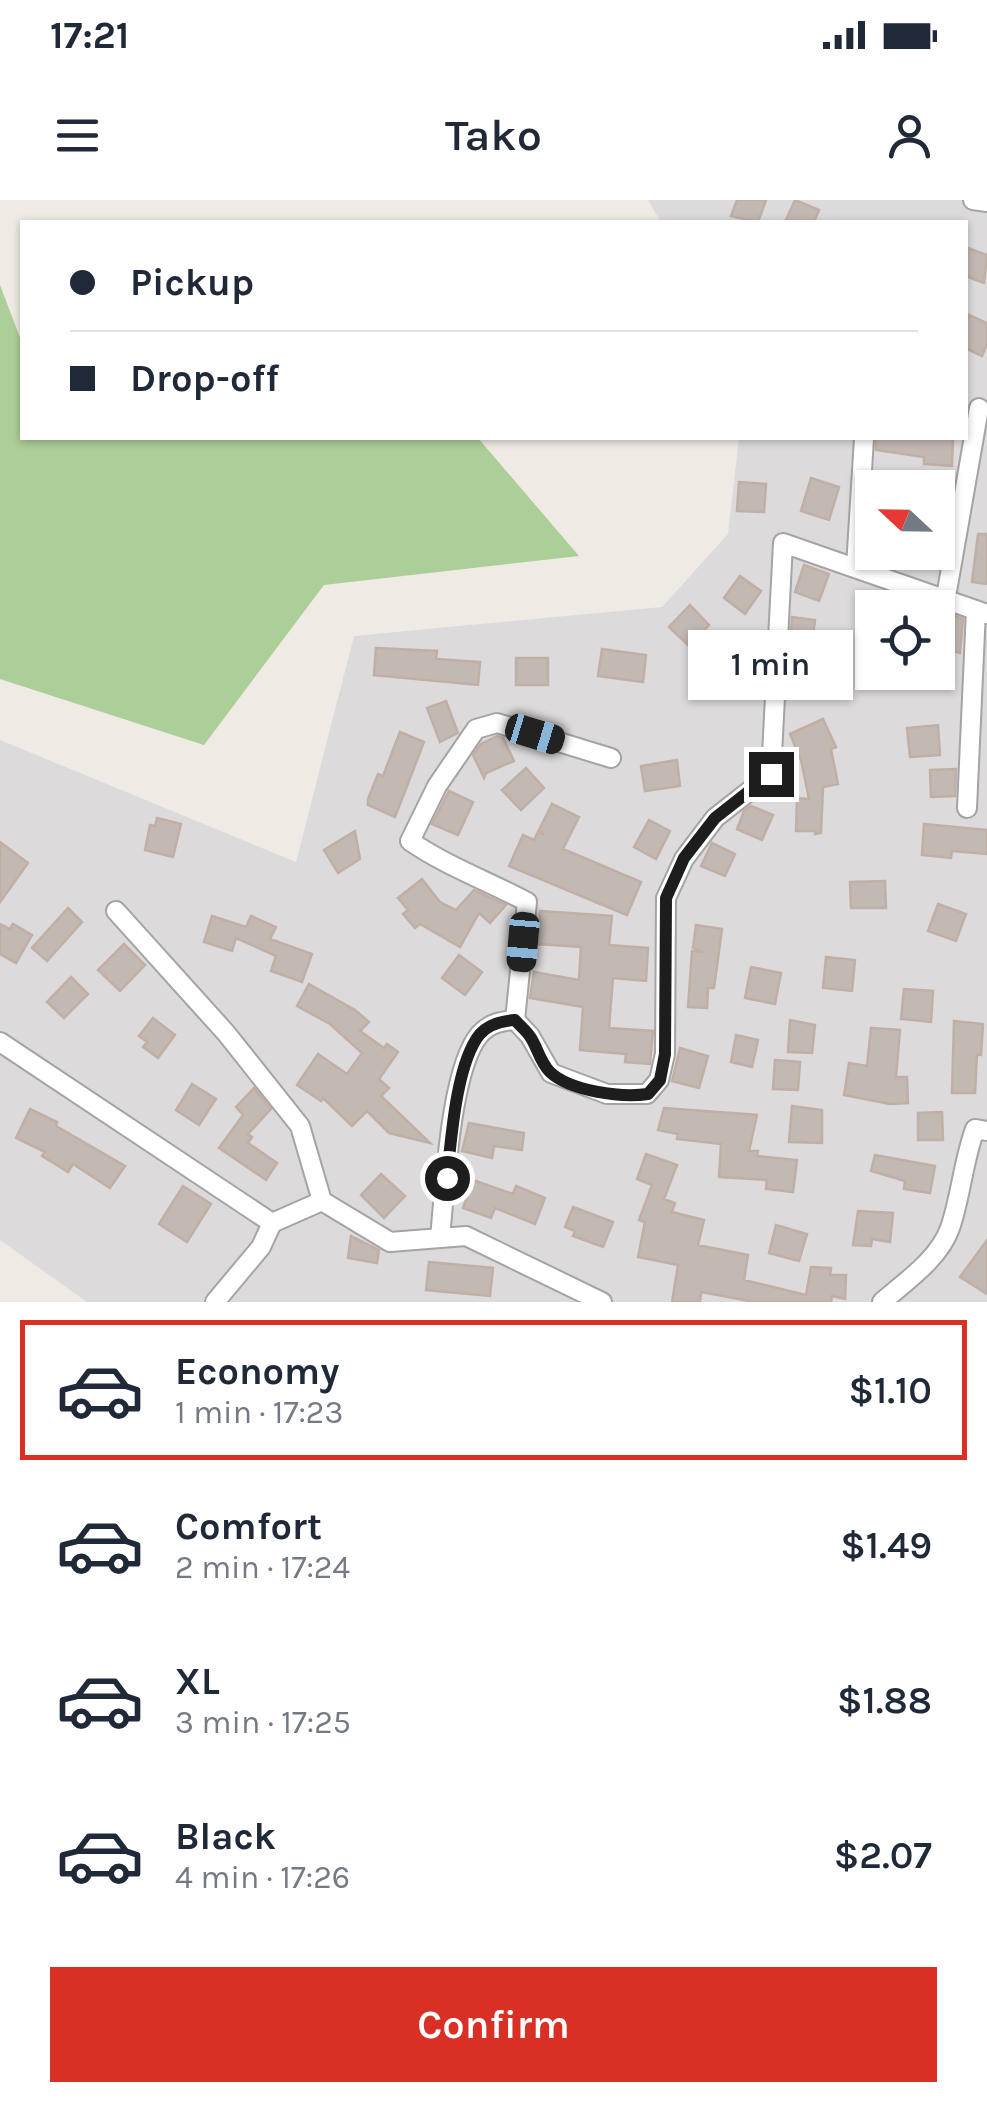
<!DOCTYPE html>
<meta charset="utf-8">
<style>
:root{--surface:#fff;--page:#f2f2f3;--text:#1f2937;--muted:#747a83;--line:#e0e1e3;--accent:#d93025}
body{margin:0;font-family:Karla,sans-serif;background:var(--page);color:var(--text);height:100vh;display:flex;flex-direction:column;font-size:38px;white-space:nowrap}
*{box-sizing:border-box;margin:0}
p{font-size:32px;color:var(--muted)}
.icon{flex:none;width:55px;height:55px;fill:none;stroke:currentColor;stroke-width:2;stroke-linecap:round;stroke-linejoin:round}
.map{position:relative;height:1102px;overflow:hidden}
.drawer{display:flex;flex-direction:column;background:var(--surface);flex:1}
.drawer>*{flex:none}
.top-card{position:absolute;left:20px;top:20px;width:948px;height:220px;border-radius:0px;box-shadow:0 2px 8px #0004;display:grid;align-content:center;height:220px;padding:0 50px;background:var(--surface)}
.needle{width:65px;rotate:292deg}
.fabs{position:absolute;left:855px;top:270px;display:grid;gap:20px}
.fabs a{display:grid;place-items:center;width:100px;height:100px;border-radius:0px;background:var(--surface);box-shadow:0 2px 8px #0004;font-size:50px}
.end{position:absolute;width:45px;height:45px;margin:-22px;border:12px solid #1d1d1d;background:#fff;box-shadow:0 0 0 5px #fff}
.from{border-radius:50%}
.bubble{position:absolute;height:70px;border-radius:0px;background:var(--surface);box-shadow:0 2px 8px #0004;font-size:32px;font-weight:600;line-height:70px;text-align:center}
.car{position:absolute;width:30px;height:60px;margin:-30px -15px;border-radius:12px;box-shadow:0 0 8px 2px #0007;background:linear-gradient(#222 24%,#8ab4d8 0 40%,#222 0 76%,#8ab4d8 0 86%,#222 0)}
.top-card b{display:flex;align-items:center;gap:35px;height:95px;font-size:38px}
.top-card b+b{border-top:2px solid var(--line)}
.top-card i{width:25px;height:25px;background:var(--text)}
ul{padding:18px 0 0;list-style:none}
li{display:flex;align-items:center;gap:30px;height:140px;margin:0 20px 15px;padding:0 30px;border:5px solid transparent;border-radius:0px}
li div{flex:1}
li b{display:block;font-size:38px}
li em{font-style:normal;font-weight:600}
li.selected{border-color:var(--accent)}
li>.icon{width:90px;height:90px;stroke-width:1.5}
.action{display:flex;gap:20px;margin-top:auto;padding:20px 50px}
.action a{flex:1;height:115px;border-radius:0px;background:var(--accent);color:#fff;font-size:40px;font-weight:600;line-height:115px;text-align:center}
.status{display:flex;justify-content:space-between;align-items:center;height:70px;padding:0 50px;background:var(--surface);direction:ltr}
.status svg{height:28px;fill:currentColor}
header{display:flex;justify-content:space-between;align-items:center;height:130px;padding:0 50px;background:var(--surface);font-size:45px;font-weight:600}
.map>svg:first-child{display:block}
</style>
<div class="status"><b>17:21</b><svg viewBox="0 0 49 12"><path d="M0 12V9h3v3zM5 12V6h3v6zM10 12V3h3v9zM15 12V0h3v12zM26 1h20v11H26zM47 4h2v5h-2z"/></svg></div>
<header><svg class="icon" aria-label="menu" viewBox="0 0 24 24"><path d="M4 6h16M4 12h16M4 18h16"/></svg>Tako<svg class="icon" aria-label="person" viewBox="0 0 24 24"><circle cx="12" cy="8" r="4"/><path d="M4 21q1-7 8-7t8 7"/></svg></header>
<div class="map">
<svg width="987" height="1102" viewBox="0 0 987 1102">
<rect width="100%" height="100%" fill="#efeae3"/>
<path fill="#dcdadb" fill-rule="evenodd" d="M 648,0 L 987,0 L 987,1102 L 87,1102 L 0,1040 L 0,540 L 296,662 L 354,436 L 662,407 L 728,334 L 739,238 L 965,238 L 965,22 L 661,22 ZM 872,288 L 938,288 L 938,352 L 872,352 ZM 872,408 L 938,408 L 938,472 L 872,472 Z"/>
<path fill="#acce98" d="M 0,85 L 22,143 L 22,238 L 478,238 L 579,356 L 324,385 L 204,545 L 0,479 Z"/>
<path fill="#c3b9b3" stroke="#c0afa6" stroke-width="2.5" d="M 737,0 L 766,0 L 758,22 L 731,16 Z
M 795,0 L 819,10 L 814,22 L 785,22 Z
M 965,47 L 987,55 L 984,83 L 965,76 Z
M 969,115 L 987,123 L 987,144 L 982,156 L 965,148 L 965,124 Z
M 876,238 L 953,238 L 952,266 L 924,264 L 924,257 L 876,250 Z
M 811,278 L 839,287 L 829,320 L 801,311 Z
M 739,282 L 766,284 L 764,312 L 737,311 Z
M 978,334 L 987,334 L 987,384 L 972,382 Z
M 804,365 L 829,374 L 819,401 L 795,392 Z
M 740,376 L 761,391 L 745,414 L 724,398 Z
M 690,405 L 709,425 L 689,446 L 669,427 Z
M 938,410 L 963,419 L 960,453 L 938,446 Z
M 792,417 L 815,420 L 812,443 L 820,454 L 790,450 Z
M 376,448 L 437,451 L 436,459 L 480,462 L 478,485 L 374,475 Z
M 602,449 L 646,455 L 643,482 L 598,476 Z
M 742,450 L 760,469 L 736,491 L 718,472 Z
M 822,455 L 838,476 L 814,496 L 797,475 Z
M 516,458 L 548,458 L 548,485 L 516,485 Z
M 446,501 L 458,533 L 440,542 L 427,508 Z
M 823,519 L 836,547 L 831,549 L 838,584 L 823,587 L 821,633 L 815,634 L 815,631 L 796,631 L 797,598 L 809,599 L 801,560 L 790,534 Z
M 938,525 L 940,555 L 910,557 L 907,528 Z
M 400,532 L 424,542 L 395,617 L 368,605 L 368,599 L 378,574 L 383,576 Z
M 497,536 L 503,538 L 514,561 L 486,573 L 484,578 L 473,555 L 481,544 Z
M 677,560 L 680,586 L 645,591 L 641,566 Z
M 526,568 L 544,588 L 521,610 L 502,590 Z
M 956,569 L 955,596 L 931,597 L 930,570 Z
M 449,591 L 473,602 L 458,635 L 432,624 Z
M 552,604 L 579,617 L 563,649 L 641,682 L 627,715 L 509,666 L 523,635 L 534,640 L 538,632 L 544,635 L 539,630 Z
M 751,606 L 773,615 L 762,640 L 737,629 L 744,611 Z
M 157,618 L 181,624 L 173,657 L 145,650 L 150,625 L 155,626 Z
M 649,620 L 670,631 L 656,659 L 634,647 Z
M 924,624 L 987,630 L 987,654 L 952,651 L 951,658 L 922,655 Z
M 355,631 L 360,659 L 338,673 L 324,650 Z
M 0,642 L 28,663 L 0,702 Z
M 712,643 L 735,654 L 725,676 L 701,666 Z
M 422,679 L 440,702 L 456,710 L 474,690 L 506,705 L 490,723 L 479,713 L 460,747 L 420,724 L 415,728 L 403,714 L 408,710 L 398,698 Z
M 885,681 L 886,708 L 851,708 L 850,682 Z
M 938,704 L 966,714 L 956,741 L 928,731 Z
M 68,708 L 82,722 L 47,761 L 32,748 Z
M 540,711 L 612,716 L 609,745 L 648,748 L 646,781 L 613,778 L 609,828 L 653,831 L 650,864 L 625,862 L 626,854 L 580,850 L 583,807 L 530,798 L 534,772 L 579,780 L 581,747 L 538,744 Z
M 212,716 L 246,727 L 251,716 L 276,727 L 270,739 L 312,754 L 302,782 L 271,771 L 276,756 L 236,738 L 232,751 L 204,742 Z
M 0,724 L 10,729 L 13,724 L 32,735 L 16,763 L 0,754 Z
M 696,725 L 722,729 L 714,788 L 708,788 L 707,808 L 688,807 L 692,751 L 703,752 L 693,748 Z
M 124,744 L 145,765 L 120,791 L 98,770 Z
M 459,755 L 482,772 L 465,795 L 442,778 Z
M 826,757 L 855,760 L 852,791 L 823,788 Z
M 751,767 L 781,773 L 775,804 L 745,798 Z
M 71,777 L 88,794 L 64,818 L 47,802 Z
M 309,784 L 355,810 L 369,822 L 360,831 L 384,848 L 387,844 L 398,852 L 379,879 L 389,888 L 381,896 L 430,943 L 389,933 L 367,911 L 352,926 L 323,898 L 321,901 L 297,885 L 318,854 L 347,874 L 362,853 L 330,824 L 297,806 Z
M 904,789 L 933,791 L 931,822 L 901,819 Z
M 153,818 L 175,835 L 158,858 L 143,847 L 147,842 L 139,836 Z
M 790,820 L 815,825 L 812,853 L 788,852 Z
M 954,821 L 983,824 L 981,855 L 977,854 L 975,893 L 952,893 Z
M 871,828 L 900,830 L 896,877 L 907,877 L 908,903 L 890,904 L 844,895 L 849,863 L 867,866 Z
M 736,835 L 758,840 L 752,867 L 731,862 Z
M 680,848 L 708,856 L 699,888 L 672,881 Z
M 775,860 L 800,862 L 798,890 L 773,889 Z
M 192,884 L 216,899 L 199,925 L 176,910 Z
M 254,888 L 271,909 L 248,934 L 252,937 L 248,943 L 277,963 L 266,980 L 219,948 L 243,915 L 236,907 Z
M 792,906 L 822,910 L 822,943 L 789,942 Z
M 664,908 L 757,915 L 749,951 L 758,951 L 757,956 L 797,960 L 793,992 L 766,989 L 767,980 L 719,977 L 721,944 L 677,939 L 678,934 L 658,930 Z
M 30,909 L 57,922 L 56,926 L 125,966 L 110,988 L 73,964 L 68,972 L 42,956 L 45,952 L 16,938 Z
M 942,912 L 943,940 L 918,940 L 918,913 Z
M 469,923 L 524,933 L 522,950 L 494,946 L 492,958 L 462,951 Z
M 646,954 L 677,965 L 664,999 L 675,1003 L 672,1012 L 704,1020 L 698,1045 L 748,1055 L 744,1080 L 806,1095 L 811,1067 L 831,1068 L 830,1075 L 846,1075 L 845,1099 L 832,1096 L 831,1102 L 755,1102 L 701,1092 L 700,1102 L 672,1102 L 678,1065 L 638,1057 L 645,1022 L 639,1020 L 652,985 L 637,979 Z
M 875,955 L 935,966 L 930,993 L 904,989 L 905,981 L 871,971 Z
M 381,974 L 405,996 L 384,1018 L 361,995 Z
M 473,980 L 513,994 L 516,986 L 545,998 L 535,1024 L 495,1008 L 491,1018 L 463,1008 Z
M 183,986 L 211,1004 L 187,1042 L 159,1024 Z
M 573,1007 L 613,1022 L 603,1047 L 573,1036 L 575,1031 L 565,1027 Z
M 858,1011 L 893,1013 L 890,1042 L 872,1039 L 871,1046 L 853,1045 Z
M 776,1025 L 807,1034 L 799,1061 L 769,1053 Z
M 351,1036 L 379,1050 L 377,1063 L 348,1058 Z
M 987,1040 L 987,1094 L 960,1077 Z
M 429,1062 L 493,1068 L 490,1096 L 426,1090 Z"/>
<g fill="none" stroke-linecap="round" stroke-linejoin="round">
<defs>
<path id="minor" d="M 973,0 L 987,2
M 856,367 L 864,238
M 946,397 L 979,208
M 967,608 L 976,410
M 116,711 L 226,833 L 300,926 L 322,1001
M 515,820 L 527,702 C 488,681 446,666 410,641 L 437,586 L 476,529 L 497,523 L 611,558
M 0,842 L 272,1023
M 440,1037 C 445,991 450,868 480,834 C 490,823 502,821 515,820 L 530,836 L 551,873 L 607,894 L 647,894 L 659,880 L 665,854 L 666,698 L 684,659 L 715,618 L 771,574 L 783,343 L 987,414
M 215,1102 L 261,1047 L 272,1023 L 322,1001 L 390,1042 L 466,1036 L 602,1102
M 882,1102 C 906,1081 939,1059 950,1028 C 961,996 963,962 975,929 L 987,931"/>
</defs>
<use href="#minor" stroke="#a4a4a4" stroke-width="22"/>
<use href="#minor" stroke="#fff" stroke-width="18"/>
</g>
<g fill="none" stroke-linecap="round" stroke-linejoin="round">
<path stroke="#1d1d1d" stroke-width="12" d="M 447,978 C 451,941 456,863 480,834 C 489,824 501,821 515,820 C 520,826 527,831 531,838 C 538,849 540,862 550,872 C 570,891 621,898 648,894 L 660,880 L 665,854 L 666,698 L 684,658 L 715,618 L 771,574"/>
</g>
</svg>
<div class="fabs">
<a><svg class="needle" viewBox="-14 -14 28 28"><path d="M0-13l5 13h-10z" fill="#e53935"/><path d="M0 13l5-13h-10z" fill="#747a83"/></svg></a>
<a><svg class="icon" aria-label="locate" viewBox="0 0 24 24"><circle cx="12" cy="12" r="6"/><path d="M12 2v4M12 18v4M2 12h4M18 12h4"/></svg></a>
</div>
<i class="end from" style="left:447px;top:978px"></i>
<i class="end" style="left:771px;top:574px"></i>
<div class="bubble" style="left:688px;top:430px;width:165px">1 min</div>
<i class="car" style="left:535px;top:534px;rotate:107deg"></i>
<i class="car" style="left:523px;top:742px;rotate:185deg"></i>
<div class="top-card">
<b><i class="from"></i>Pickup</b>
<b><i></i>Drop-off</b>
</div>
</div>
<section class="drawer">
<ul>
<li class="selected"><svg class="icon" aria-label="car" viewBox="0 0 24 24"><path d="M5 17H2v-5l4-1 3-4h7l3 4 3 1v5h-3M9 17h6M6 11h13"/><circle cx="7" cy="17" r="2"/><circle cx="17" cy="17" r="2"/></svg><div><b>Economy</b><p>1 min · 17:23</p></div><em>$1.10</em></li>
<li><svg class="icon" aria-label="car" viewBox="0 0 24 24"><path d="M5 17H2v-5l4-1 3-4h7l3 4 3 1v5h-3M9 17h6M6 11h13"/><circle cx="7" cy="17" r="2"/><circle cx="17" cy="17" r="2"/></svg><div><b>Comfort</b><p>2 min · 17:24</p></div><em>$1.49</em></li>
<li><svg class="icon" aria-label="car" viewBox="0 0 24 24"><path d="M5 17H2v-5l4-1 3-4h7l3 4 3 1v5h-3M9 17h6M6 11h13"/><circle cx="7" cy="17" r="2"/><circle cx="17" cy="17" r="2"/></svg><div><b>XL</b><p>3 min · 17:25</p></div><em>$1.88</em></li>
<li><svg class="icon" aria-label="car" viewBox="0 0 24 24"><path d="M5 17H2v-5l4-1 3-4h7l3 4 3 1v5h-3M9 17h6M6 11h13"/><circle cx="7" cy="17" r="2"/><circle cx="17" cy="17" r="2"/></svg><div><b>Black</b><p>4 min · 17:26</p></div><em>$2.07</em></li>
</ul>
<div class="action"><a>Confirm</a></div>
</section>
